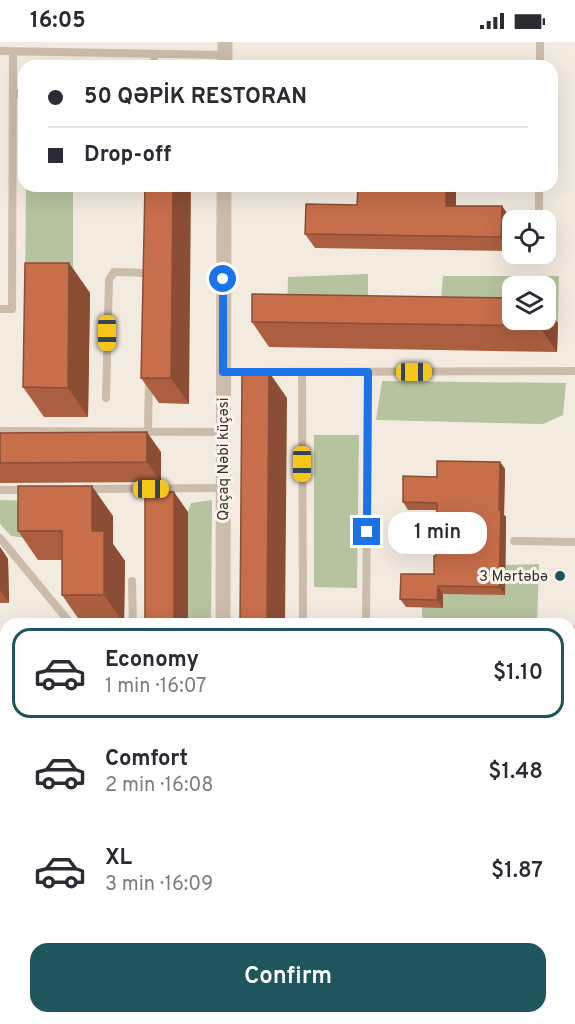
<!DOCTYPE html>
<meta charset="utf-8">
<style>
:root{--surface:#fff;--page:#f7f7f7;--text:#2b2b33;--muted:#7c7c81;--line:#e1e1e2;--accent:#1f565d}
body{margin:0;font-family:Overpass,sans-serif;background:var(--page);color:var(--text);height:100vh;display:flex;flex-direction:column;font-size:22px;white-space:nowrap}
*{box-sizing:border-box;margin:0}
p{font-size:20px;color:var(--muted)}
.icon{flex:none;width:33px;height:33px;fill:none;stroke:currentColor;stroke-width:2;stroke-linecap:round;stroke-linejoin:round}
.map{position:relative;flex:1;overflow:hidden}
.sheet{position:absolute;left:0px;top:576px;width:576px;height:406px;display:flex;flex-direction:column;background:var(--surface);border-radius:18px 18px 0 0;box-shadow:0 6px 24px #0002}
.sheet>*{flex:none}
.hud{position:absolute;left:18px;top:18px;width:540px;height:132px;border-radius:18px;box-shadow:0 6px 24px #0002;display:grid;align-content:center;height:132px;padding:0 30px;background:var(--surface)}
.buttons{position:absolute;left:502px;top:168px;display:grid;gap:12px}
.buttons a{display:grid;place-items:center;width:54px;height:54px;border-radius:12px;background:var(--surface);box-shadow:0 6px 24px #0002;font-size:30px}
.end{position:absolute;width:27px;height:27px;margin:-14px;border:8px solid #1a73e8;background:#fff;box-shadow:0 0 0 3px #fff}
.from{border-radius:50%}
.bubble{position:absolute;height:42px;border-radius:18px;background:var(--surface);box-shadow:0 6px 24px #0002;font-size:20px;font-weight:600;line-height:42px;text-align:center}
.car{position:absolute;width:18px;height:36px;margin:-18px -9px;border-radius:8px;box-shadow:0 0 4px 2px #0007;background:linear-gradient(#f5c518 24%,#345 0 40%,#f5c518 0 76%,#345 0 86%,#f5c518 0)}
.hud b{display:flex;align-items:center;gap:21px;height:57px;font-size:22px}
.hud b+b{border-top:2px solid var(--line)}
.hud i{width:15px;height:15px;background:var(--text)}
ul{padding:10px 0 0;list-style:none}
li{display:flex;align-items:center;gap:18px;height:90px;margin:0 12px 9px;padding:0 18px;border:3px solid transparent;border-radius:18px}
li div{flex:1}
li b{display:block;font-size:22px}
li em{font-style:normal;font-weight:600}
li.active{border-color:var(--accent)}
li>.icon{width:54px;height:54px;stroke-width:1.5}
.primary-button{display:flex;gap:12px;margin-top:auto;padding:12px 30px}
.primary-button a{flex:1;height:69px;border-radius:18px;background:var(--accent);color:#fff;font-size:24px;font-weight:600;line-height:69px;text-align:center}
.status{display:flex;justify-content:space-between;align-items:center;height:42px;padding:0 30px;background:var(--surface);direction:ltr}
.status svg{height:16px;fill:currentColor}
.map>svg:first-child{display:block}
</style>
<div class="status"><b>16:05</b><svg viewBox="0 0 49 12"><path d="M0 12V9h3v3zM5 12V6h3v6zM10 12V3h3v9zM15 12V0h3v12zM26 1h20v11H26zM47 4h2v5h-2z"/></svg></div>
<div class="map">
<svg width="575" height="982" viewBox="0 0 575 982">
<rect width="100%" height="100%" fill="#f3ebe0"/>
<path fill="#b6c39f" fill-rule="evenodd" d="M 26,144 L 73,144 L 73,248 L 25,247 Z
M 368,232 L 368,257 L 441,257 L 443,234 L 559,234 L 558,281 L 287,278 L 288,235 ZM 513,244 L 546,244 L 546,278 L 513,278 Z
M 382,339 L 566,341 L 563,373 L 543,382 L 376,378 Z
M 314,393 L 359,393 L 357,546 L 314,545 Z
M 0,458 L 28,459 L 26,496 L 11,494 L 0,482 Z
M 212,458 L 211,582 L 188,582 L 188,470 L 191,461 Z
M 539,522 L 537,582 L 422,582 L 422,565 L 443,552 L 505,552 L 505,523 Z
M 570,822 L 575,822 L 575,982 L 476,982 L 476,977 L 570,976 Z"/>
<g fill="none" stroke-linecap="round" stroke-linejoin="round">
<path stroke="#ccbcab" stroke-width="8" d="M 0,9 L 225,13
M 154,24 L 154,12
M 540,24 L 540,0
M 13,49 L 24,56
M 539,178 L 539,144
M 538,214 L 538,212
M 0,267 L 12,267 L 13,10
M 223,330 L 575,329
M 302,330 L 303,582
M 106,356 L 109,238 L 114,230 L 150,231
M 0,389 L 222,390
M 148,390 L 149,337
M 86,447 L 223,446
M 0,448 L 26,448
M 0,496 L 71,582
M 514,499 L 575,500
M 132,539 L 133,582
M 366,582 L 368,330
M 570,588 L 575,588
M 0,614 L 6,614
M 0,803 L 6,803
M 570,807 L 575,808
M 165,982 L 165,976"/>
<path stroke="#ccbcab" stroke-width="15" d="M 225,24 L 225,0
M 223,582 L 224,144"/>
<path stroke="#a08b7c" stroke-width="15" d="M 570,698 L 575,698
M 0,699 L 6,699"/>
</g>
<path fill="#ab5f40" d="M 145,144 L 189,362 L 159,361 L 141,336 Z
M 358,144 L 456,144 L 456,164 L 502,164 L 512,179 L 511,209 L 315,206 L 305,192 L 357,163 Z
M 69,221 L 90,251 L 88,375 L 44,375 L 23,345 Z
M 252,280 L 558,281 L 557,310 L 269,305 Z
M 0,391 L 161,410 L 161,440 L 0,441 Z
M 500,420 L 505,427 L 504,473 L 506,475 L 505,553 L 443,552 L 443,566 L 406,565 L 400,557 L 434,532 L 436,514 L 437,468 L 408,468 L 403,460 L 437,435 Z
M 113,474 L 113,502 L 125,519 L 124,582 L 82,582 L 62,553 L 62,518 L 38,518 L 18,489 Z
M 0,505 L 8,517 L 9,561 L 0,561 Z
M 570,613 L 575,613 L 575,667 L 570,667 Z
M 0,616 L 6,616 L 6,664 L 0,664 Z
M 570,706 L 575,706 L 575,763 L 570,763 Z
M 0,716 L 6,716 L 6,786 L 0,786 Z
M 247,976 L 343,976 L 343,982 L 275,982 L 274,978 L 248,978 Z"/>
<path fill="#8b4d34" d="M 173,144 L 191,144 L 189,362 L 171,336 Z
M 446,144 L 456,144 L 456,178 L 446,164 Z
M 502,164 L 512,179 L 511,209 L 501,195 Z
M 69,221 L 90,251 L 88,375 L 68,346 Z
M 546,265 L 558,281 L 557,310 L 539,284 L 540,278 L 546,278 Z
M 269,330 L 287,356 L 285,582 L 267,582 Z
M 147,390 L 161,410 L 161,440 L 147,420 Z
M 500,420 L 505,427 L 504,473 L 506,475 L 505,553 L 499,545 Z
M 92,444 L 113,474 L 113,502 L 125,519 L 124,582 L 104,553 L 92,489 Z
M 174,450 L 188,470 L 188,582 L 174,582 Z
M 0,505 L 8,517 L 9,561 L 0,548 Z
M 438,544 L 443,552 L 443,566 L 437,558 Z
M 22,976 L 42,976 L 42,982 L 21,982 Z
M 134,976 L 152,976 L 152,982 L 134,982 Z
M 217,976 L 219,976 L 219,982 L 217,982 Z
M 337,976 L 343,976 L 343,982 L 337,982 Z
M 445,976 L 463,976 L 463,982 L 445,982 Z"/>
<path fill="#c76e4a" stroke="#8b4d34" stroke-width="1.5" d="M 147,22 L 175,22 L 175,24 L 147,24 Z
M 145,144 L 173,144 L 171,336 L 141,336 Z
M 358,144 L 446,144 L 446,164 L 502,164 L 501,195 L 305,192 L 306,162 L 357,163 Z
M 25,221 L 69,221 L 68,346 L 23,345 Z
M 252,252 L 513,256 L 513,278 L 540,278 L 539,284 L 252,280 Z
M 242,330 L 269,330 L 267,582 L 240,582 Z
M 147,390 L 147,420 L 0,421 L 0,391 Z
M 437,419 L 500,420 L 499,468 L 501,468 L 499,545 L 438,544 L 437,558 L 400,557 L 401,532 L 434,532 L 434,514 L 436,514 L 437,461 L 403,460 L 403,434 L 437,435 Z
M 18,444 L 92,444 L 92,489 L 104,489 L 104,553 L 62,553 L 62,489 L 18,489 Z
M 145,450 L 174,450 L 174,582 L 145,582 Z
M 570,613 L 575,613 L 575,641 L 570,641 Z
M 0,616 L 6,616 L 6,644 L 0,644 Z
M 570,706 L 575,706 L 575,738 L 570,738 Z
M 0,716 L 6,716 L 6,757 L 0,757 Z
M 0,869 L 6,869 L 6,976 L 22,976 L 21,982 L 0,982 Z
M 109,976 L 134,976 L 134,982 L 109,982 Z
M 190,976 L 217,976 L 217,982 L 190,982 Z
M 274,976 L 337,976 L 337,982 L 275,982 Z
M 416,976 L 445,976 L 445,982 L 416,982 Z"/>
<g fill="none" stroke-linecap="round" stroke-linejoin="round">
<path stroke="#1a73e8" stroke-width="8" d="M 223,237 L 223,330 L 368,330 L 367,490"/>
</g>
<circle fill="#1f565d" stroke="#fbf5ed" stroke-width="2" cx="560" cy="534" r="6"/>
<g text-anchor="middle" stroke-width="6" stroke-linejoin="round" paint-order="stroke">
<g font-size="15" fill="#3a302a" stroke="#fbf5ed">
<text transform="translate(223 417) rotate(-90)" y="5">Qaçaq Nəbi küçəsi</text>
</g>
<g font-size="15" fill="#3a302a" stroke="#fbf5ed" text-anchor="end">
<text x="548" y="539">3 Mərtəbə</text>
</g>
</g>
</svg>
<div class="buttons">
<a><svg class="icon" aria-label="locate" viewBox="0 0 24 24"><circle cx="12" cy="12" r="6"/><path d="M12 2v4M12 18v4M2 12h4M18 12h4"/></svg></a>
<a><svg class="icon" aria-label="layers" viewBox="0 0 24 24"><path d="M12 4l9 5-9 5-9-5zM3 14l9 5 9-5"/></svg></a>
</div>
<i class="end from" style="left:223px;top:237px"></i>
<i class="end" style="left:367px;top:490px"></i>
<div class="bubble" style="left:388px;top:470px;width:99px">1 min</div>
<i class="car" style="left:107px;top:291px;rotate:180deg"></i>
<i class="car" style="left:414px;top:330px;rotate:90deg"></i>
<i class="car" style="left:302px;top:422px;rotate:180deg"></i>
<i class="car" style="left:151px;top:447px;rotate:90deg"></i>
<div class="hud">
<b><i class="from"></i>50 QƏPİK RESTORAN</b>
<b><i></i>Drop-off</b>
</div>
<section class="sheet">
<ul>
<li class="active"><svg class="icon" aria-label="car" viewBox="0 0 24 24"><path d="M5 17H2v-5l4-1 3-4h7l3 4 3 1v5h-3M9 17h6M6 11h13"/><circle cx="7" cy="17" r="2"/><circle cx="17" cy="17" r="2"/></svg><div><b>Economy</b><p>1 min · 16:07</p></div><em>$1.10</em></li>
<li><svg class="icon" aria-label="car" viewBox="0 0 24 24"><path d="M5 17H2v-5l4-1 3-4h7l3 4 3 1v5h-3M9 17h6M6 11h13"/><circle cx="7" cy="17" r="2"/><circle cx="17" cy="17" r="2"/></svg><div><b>Comfort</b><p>2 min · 16:08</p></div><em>$1.48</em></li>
<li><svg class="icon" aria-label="car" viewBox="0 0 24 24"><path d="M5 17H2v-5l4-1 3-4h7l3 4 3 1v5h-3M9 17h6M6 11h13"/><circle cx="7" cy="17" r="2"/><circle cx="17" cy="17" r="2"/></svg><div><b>XL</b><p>3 min · 16:09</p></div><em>$1.87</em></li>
</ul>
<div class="primary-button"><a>Confirm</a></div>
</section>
</div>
